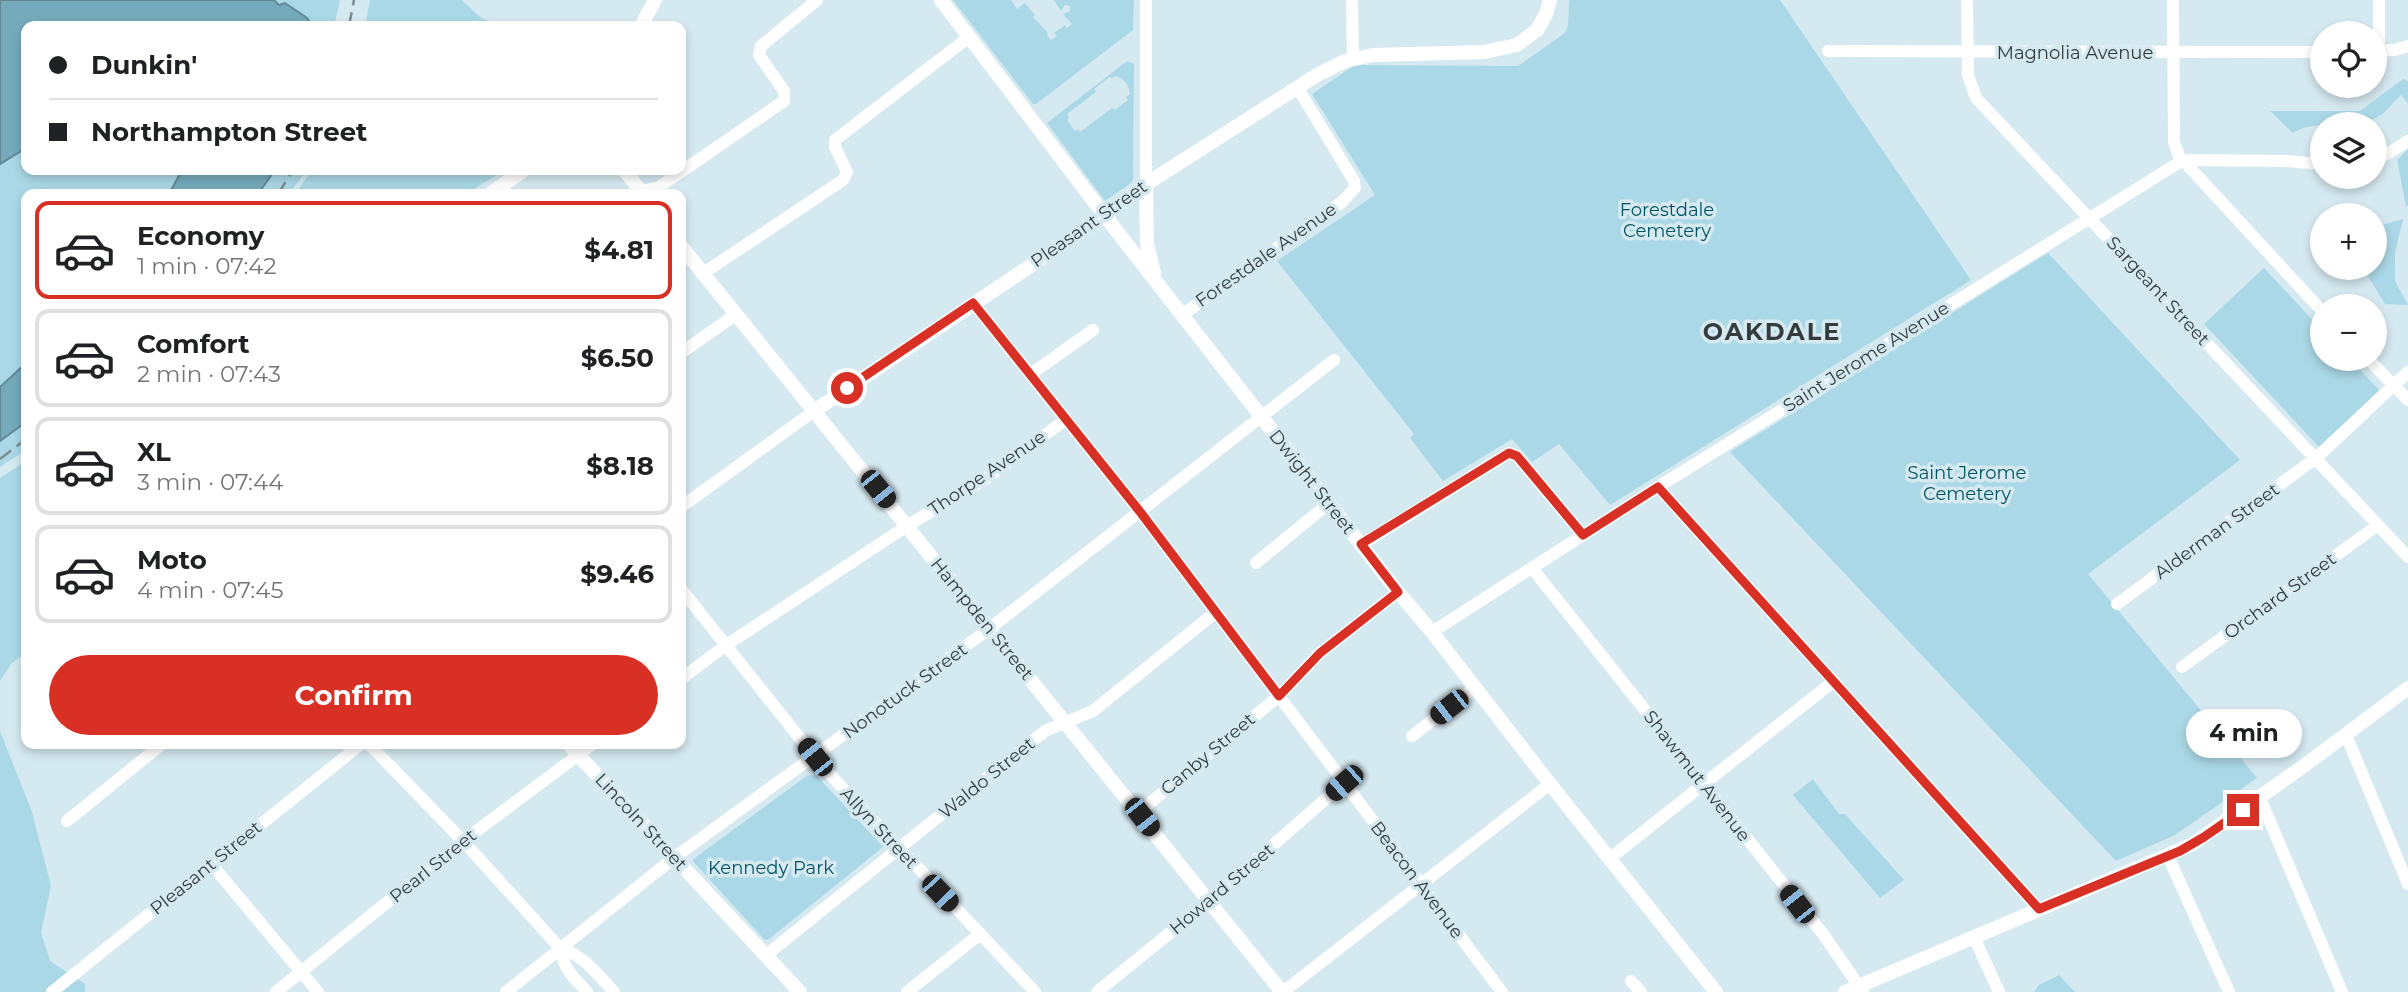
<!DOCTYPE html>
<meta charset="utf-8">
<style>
:root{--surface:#fff;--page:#f2f2f2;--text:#202124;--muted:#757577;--line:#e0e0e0;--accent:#d93025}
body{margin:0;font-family:Montserrat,sans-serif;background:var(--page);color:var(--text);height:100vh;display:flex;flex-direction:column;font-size:26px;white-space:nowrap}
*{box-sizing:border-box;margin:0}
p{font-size:23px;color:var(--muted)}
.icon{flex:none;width:38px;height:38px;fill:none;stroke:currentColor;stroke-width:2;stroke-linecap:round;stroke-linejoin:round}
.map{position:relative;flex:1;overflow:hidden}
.panel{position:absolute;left:21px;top:189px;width:665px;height:560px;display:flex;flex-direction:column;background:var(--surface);border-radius:14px;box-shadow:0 4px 10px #0003}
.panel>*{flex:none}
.hud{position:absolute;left:21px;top:21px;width:665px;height:154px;border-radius:14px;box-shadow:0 4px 10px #0003;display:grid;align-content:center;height:154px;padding:0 28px;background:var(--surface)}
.fabs{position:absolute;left:2310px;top:21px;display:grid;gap:14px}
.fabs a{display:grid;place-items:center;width:77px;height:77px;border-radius:50%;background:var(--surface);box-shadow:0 4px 10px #0003;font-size:35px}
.end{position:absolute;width:32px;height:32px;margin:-16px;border:9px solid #d93025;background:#fff;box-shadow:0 0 0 4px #fff}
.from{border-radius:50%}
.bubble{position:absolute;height:49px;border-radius:24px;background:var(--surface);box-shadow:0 4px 10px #0003;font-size:23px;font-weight:700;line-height:49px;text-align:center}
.car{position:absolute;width:21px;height:42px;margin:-21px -10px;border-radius:9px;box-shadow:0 0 5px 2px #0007;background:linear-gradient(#222 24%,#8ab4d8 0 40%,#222 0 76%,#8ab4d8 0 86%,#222 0)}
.hud b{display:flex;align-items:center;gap:24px;height:66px;font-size:26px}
.hud b+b{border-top:2px solid var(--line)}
.hud i{width:18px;height:18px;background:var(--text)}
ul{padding:12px 0 0;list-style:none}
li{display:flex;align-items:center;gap:21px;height:98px;margin:0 14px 10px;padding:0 14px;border:4px solid var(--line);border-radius:14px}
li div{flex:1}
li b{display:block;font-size:26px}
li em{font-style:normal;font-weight:700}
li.on{border-color:var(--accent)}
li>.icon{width:63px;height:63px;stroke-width:1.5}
.cta{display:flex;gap:14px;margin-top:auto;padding:14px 28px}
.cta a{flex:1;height:80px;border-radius:42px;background:var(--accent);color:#fff;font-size:28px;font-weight:700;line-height:80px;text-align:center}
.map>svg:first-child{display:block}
</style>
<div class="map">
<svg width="2408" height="992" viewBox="0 0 2408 992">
<rect width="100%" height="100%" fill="#d5e9f0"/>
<path fill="#abd8e6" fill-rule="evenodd" d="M 274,0 L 340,0 L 334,26 L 312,26 L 307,18 Z
M 370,0 L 462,0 L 481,18 L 506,26 L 365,26 Z
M 953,0 L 1011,0 L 1017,9 L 1025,3 L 1035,15 L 1033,17 L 1048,33 L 1047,35 L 1051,40 L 1057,36 L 1054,33 L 1065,25 L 1067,28 L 1072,24 L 1063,14 L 1070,11 L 1070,6 L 1065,5 L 1061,11 L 1054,0 L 1134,0 L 1133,30 L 1036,104 L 1033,104 Z
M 1569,0 L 1780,0 L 1971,280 L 1610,505 L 1559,444 L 1532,462 L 1512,439 L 1443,481 L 1410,438 L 1414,434 L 1277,261 L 1375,195 L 1312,94 L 1355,65 L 1518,66 L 1565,33 L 1568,26 Z
M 1127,61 L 1134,64 L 1133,179 L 1131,183 L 1105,201 L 1047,123 ZM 1115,76 C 1124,78 1129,85 1130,94 L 1126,97 L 1128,100 L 1115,110 L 1112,108 L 1080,132 L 1078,129 L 1075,131 L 1067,120 L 1069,118 L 1067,114 L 1096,92 L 1094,89 L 1110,77 L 1112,78 Z
M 2403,79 L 2408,81 L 2408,104 L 2401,95 C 2394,101 2388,110 2381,115 C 2354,133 2318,117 2293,133 L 2270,111 L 2360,111 Z
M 26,148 L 26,170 L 182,170 L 169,194 L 26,194 L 26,363 L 0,387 L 0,164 Z
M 2408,149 L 2408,206 L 2406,206 L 2397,160 Z
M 275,170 L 307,170 L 289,194 L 258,194 Z
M 312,170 L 491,170 L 495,176 L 466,194 L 295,194 Z
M 2403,219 L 2395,253 L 2395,281 L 2408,305 L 2385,304 L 2363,268 L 2375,268 L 2375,227 Z
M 2048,253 L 2240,460 L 2088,574 L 2257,778 L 2175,835 L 2116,861 L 1730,452 Z
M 2264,268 L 2322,330 L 2322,359 L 2350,359 L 2380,391 L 2319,447 L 2204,324 Z
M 26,422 L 26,450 L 0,467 L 0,441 Z
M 26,461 L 26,652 L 11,664 L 0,681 L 0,478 Z
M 0,731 L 32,812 L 51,886 L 41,932 L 50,961 L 85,984 L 85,992 L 0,992 Z
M 808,775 L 817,776 L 883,847 L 769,939 L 765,940 L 692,860 Z
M 1813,779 L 1839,814 L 1845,814 L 1904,880 L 1880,898 L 1793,795 Z
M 2059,975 L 2075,992 L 2034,992 L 2039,985 Z"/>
<path fill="#75aabb" stroke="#628996" stroke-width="2" d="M 0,0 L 274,0 L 279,5 L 285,3 L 307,18 L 312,26 L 225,26 L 212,23 L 202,26 L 26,26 L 26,148 L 0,164 Z
M 182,170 L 275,170 L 258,194 L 169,194 Z
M 26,363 L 26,422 L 0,441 L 0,387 Z"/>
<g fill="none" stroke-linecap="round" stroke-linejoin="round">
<path stroke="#fff" stroke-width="12" d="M 1146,0 L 1146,184
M 1352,0 L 1353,59
M 1967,0 L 1968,75 L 1976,98 L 2408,557
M 2173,0 L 2174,142 L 2179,156 L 2322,311
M 1828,51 L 2322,52
M 2375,51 L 2395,50 L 2408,46
M 2379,51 L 2379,0
M 2375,158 L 2387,154 L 2408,141
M 641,191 L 659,187 L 784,101 L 784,91 L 759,55 L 761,46 L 817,0
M 702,274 L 843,180 L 847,172 L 835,147 L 835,140 L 969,37
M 973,303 L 1141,513 L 1502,992
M 1182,315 L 1342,202 L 1355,188 L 1354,181 L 1297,87
M 681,353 L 735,315
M 2368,359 L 2408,400
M 1031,374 L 1093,330
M 1658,487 L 2039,909
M 681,507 L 814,411
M 1361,545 L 1509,453 L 1517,456 L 1583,535
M 1256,563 L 1329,503
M 1532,568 L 1823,934 L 1863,992
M 681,589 L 823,767 L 1035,992
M 2117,604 L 2316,458 L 2408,372
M 1432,632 L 1658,487 L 2183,160 L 2286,161 L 2322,164
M 2182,667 L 2378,525
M 681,679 L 725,646 L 907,526 L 985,479 L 1065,420
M 2346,735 L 2408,884
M 1412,736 L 1475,687
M 369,744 L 463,841 L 561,949 C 584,955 598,975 614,992
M 2260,798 L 2342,992
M 1138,813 L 1279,696 L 1320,653 L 1398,592
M 67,821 L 162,744
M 2168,856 L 2229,992
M 1609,859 L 1834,681
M 212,865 L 318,992
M 1974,937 L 1999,992
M 561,949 C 563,969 574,978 587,992
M 765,956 L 1045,731 L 1093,711 L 1216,612
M 1631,981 L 1641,992
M 52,992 L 361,744
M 276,992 L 463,841 L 593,744
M 506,992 L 675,857 L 989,629 L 1334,360
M 907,992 L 980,934
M 1097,992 L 1208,902 L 1344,783
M 1283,992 L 1550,784"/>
<path stroke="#fff" stroke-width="14" d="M 941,0 L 1105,216 L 1398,592 L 1432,632 L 1550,784 L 1716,992
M 641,26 L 655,0
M 624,170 L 643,194
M 1146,184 L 1147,244 L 1154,273
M 490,194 L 524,170
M 681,246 L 1282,992
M 814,411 L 1105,216 L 1146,184 L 1317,75 L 1345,61 L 1373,55 L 1484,52 L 1517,45 L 1537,30 L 1546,14 L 1550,0
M 568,744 L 800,992
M 1845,992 L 2191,845 L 2301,768 L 2408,688"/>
<path stroke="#7e8b8f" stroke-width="2.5" stroke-dasharray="14 7" stroke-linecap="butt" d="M 349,26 L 354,0
M 278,194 L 293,170
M 0,459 L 26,439"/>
</g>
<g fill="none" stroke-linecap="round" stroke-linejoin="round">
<path stroke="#d93025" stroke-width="9" d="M 847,388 L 973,303 L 1141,513 L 1279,696 L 1320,653 L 1398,592 L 1361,544 L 1509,453 L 1517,456 L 1583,535 L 1658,487 L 2039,909 L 2180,851 L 2204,837 L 2243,810"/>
</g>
<g text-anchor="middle" stroke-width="7" stroke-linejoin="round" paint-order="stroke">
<g font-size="18" fill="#343c3e" stroke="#d5e9f0">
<text x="2075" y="59">Magnolia Avenue</text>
<text transform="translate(1089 224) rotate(-35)" y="6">Pleasant Street</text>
<text transform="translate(1266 255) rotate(-35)" y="6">Forestdale Avenue</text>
<text transform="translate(2158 291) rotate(47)" y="6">Sargeant Street</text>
<text transform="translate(1866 357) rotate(-32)" y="6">Saint Jerome Avenue</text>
<text transform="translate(987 473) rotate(-34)" y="6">Thorpe Avenue</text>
<text transform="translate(1312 482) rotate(52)" y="6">Dwight Street</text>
<text transform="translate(2217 531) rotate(-36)" y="6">Alderman Street</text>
<text transform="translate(2280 596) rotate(-36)" y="6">Orchard Street</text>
<text transform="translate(982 619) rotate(51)" y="6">Hampden Street</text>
<text transform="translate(905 691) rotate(-36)" y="6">Nonotuck Street</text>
<text transform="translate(1208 754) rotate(-40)" y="6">Canby Street</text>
<text transform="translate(1697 776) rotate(52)" y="6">Shawmut Avenue</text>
<text transform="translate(987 778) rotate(-39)" y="6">Waldo Street</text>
<text transform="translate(641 822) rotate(47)" y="6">Lincoln Street</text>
<text transform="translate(879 828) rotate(47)" y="6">Allyn Street</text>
<text transform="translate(433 866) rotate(-39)" y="6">Pearl Street</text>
<text transform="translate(206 868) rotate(-39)" y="6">Pleasant Street</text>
<text transform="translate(1417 880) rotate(53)" y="6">Beacon Avenue</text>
<text transform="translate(1222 889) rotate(-40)" y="6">Howard Street</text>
</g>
<g font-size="18" fill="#045465" stroke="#d5e9f0">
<text x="1667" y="216">Forestdale<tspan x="1667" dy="21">Cemetery</tspan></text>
<text x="1967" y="479">Saint Jerome<tspan x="1967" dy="21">Cemetery</tspan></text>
<text x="771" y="874">Kennedy Park</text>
</g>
<g font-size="24" font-weight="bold" letter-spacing="2" fill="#343c3e" stroke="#d5e9f0">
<text x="1772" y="340">OAKDALE</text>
</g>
</g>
</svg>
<div class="fabs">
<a><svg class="icon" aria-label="locate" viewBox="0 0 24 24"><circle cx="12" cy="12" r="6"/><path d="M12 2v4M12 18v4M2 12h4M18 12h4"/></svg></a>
<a><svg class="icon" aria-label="layers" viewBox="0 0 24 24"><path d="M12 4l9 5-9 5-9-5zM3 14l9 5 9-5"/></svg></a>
<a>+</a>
<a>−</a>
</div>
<i class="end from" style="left:847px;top:388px"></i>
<i class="end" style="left:2243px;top:810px"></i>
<div class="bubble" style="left:2186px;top:709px;width:116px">4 min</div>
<i class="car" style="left:878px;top:489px;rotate:141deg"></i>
<i class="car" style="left:1449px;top:707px;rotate:232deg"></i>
<i class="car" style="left:815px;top:757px;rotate:321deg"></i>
<i class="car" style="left:1344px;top:783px;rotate:229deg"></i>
<i class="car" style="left:1142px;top:817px;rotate:142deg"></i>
<i class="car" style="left:940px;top:893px;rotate:136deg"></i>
<i class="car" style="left:1797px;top:904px;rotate:322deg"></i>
<div class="hud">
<b><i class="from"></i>Dunkin'</b>
<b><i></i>Northampton Street</b>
</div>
<section class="panel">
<ul>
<li class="on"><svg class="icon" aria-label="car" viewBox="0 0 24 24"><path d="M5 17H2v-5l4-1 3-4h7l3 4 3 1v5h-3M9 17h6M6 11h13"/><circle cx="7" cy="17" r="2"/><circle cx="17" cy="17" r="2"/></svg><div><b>Economy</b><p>1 min · 07:42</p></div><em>$4.81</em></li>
<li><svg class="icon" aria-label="car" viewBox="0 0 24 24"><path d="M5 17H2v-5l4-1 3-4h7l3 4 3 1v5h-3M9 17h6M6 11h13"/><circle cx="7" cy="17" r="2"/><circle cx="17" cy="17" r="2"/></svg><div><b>Comfort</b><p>2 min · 07:43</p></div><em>$6.50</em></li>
<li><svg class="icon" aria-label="car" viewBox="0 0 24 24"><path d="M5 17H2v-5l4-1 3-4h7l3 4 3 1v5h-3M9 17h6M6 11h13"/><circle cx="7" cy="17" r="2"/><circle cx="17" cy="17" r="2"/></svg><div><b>XL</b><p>3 min · 07:44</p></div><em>$8.18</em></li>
<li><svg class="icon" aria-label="car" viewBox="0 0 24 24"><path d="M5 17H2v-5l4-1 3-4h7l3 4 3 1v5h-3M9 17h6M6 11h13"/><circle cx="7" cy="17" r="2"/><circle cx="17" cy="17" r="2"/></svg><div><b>Moto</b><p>4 min · 07:45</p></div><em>$9.46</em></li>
</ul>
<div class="cta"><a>Confirm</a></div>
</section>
</div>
